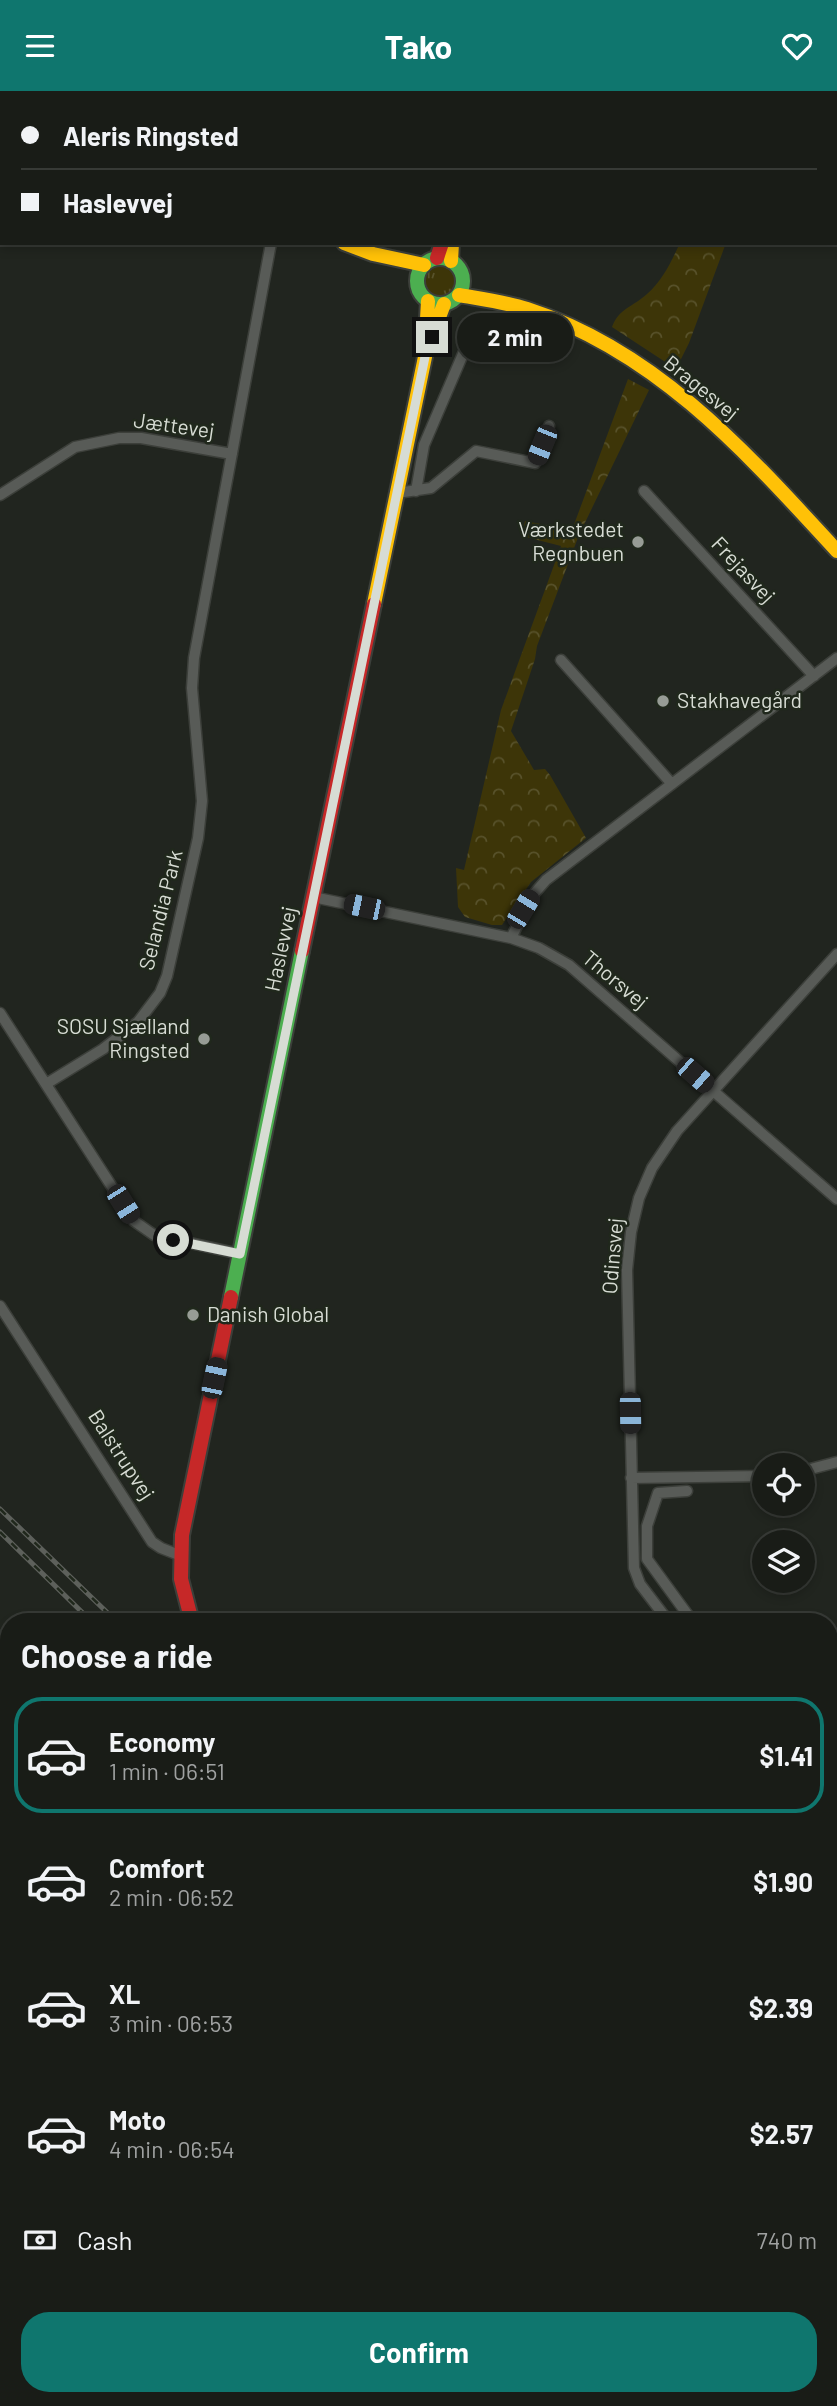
<!DOCTYPE html>
<meta charset="utf-8">
<style>
:root{--surface:#191c17;--page:#262924;--text:#f1f3f6;--muted:#9fa1a1;--line:#373a36;--accent:#0f766e}
body{margin:0;font-family:Barlow,sans-serif;background:var(--page);color:var(--text);height:100vh;display:flex;flex-direction:column;font-size:26px;white-space:nowrap}
*{box-sizing:border-box;margin:0}
p{font-size:23px;color:var(--muted)}
.icon{flex:none;width:38px;height:38px;fill:none;stroke:currentColor;stroke-width:2;stroke-linecap:round;stroke-linejoin:round}
.map{position:relative;flex:1;overflow:hidden}
.sheet{position:absolute;left:0px;top:1522px;width:838px;height:793px;display:flex;flex-direction:column;background:var(--surface);border-radius:28px 28px 0 0;box-shadow:0 4px 10px #0003,0 0 0 2px var(--line)}
.sheet>*{flex:none}
.top-card{position:absolute;left:0px;top:0px;width:838px;height:154px;box-shadow:0 4px 10px #0003,0 0 0 2px var(--line);display:grid;align-content:center;height:154px;padding:0 21px;background:var(--surface)}
.controls{position:absolute;left:752px;top:1362px;display:grid;gap:14px}
.controls a{display:grid;place-items:center;width:63px;height:63px;border-radius:50%;background:var(--surface);box-shadow:0 4px 10px #0003,0 0 0 2px var(--line);font-size:35px}
.end{position:absolute;width:32px;height:32px;margin:-16px;border:9px solid #d7dcd4;background:#111;box-shadow:0 0 0 4px #111}
.from{border-radius:50%}
.bubble{position:absolute;height:49px;border-radius:24px;background:var(--surface);box-shadow:0 4px 10px #0003,0 0 0 2px var(--line);font-size:23px;font-weight:700;line-height:49px;text-align:center}
.car{position:absolute;width:21px;height:42px;margin:-21px -10px;border-radius:9px;box-shadow:0 0 5px 2px #0007;background:linear-gradient(#222 24%,#8ab4d8 0 40%,#222 0 76%,#8ab4d8 0 86%,#222 0)}
.top-card b{display:flex;align-items:center;gap:24px;height:66px;font-size:26px}
.top-card b+b{border-top:2px solid var(--line)}
.top-card i{width:18px;height:18px;background:var(--text)}
ul{padding:0;list-style:none}
li{display:flex;align-items:center;gap:21px;height:116px;margin:0 14px 10px;padding:0 7px;border:4px solid transparent;border-radius:28px}
li div{flex:1}
li b{display:block;font-size:26px}
li em{font-style:normal;font-weight:700}
li.on{border-color:var(--accent)}
li>.icon{width:63px;height:63px;stroke-width:1.5}
h2{padding:0 21px;font-size:32px;line-height:84px}
.pay{display:flex;align-items:center;gap:18px;height:77px;padding:0 21px;font-size:26px}
.pay p{margin-inline-start:auto}
.button{display:flex;gap:14px;margin-top:auto;padding:14px 21px}
.button a{flex:1;height:80px;border-radius:28px;background:var(--accent);color:#fff;font-size:28px;font-weight:700;line-height:80px;text-align:center}
header{display:flex;justify-content:space-between;align-items:center;height:91px;padding:0 21px;background:var(--accent);color:#fff;font-size:32px;font-weight:700}
.map>svg:first-child{display:block}
</style>
<header><svg class="icon" aria-label="menu" viewBox="0 0 24 24"><path d="M4 6h16M4 12h16M4 18h16"/></svg>Tako<svg class="icon" aria-label="heart" viewBox="0 0 24 24"><path d="M12 20l-8-8c-3-5 5-10 8-4 3-6 11-1 8 4z"/></svg></header>
<div class="map">
<svg width="837" height="2315" viewBox="0 0 837 2315">
<defs>
<pattern id="grass-tufts" width="24" height="20" patternUnits="userSpaceOnUse" patternTransform="scale(1.75)"><rect width="24" height="20" fill="#3d3508"/><path d="M3 7l-1-3M5 7V3M7 7l1-3M15 17l-1-3M17 17v-4M19 17l1-3" fill="none" stroke="#58522b"/></pattern>
<pattern id="forest-crowns" width="20" height="18" patternUnits="userSpaceOnUse" patternTransform="scale(1.75)"><rect width="20" height="18" fill="#3d3508"/><path d="M2 6a3 3 0 1 1 6 0M12 15a3 3 0 1 1 6 0" fill="none" stroke="#58522b"/></pattern>
<pattern id="cemetery-stones" width="16" height="16" patternUnits="userSpaceOnUse" patternTransform="scale(1.75)"><rect width="16" height="16" fill="#3d3508"/><path d="M2 7V4a2 2 0 0 1 4 0v3zM10 15v-3a2 2 0 0 1 4 0v3z" fill="#58522b"/></pattern>
<pattern id="park-dots" width="8" height="8" patternUnits="userSpaceOnUse" patternTransform="scale(1.75)"><rect width="8" height="8" fill="#3d3508"/><path d="M2 2h.1M6 6h.1" fill="none" stroke="#58522b" stroke-width="1.8" stroke-linecap="round"/></pattern>
</defs>
<rect width="100%" height="100%" fill="#21251f"/>
<path fill="url(#grass-tufts)" d="M423 190a17 17 0 1 1 34 0a17 17 0 1 1-34 0Z"/>
<path fill="url(#forest-crowns)" d="M 680,152 L 726,152 L 689,252 L 676,278 L 612,236 C 619,217 633,216 647,203 C 663,189 671,171 680,152 Z
M 628,288 L 649,299 L 579,444 L 537,555 L 535,568 L 511,640 L 534,679 L 545,678 L 550,684 L 586,747 L 531,791 L 502,834 L 492,834 L 465,826 L 458,816 L 456,777 L 464,779 L 501,619 L 561,455 L 522,445 L 525,430 L 572,439 Z"/>
<path fill="url(#cemetery-stones)" d="M 0,1996 L 9,2015 L 9,2177 L 0,2184 Z"/>
<path fill="url(#park-dots)" d="M 0,1778 L 9,1782 L 9,1851 L 0,1860 Z
M 830,1878 L 837,1886 L 837,1959 L 830,1950 Z"/>
<g fill="none" stroke-linecap="round" stroke-linejoin="round">
<defs>
<path id="street" d="M 416,400 L 424,354 L 472,242
M 644,400 L 814,585
M 397,402 L 431,397 L 476,360 L 535,372 L 549,335
M 0,404 L 75,356 L 119,347 L 141,347 L 232,363
M 561,569 L 672,693
M 313,806 L 511,847 L 539,857 L 569,874 L 837,1108
M 511,847 L 532,805 L 546,789 L 837,567
M 0,922 L 134,1130 L 154,1144 L 240,1163
M 46,993 L 103,958 L 138,931 L 160,902 L 167,885 L 198,747 L 202,710 L 192,597 L 194,567 L 271,152
M 0,1215 L 152,1451 L 161,1457 L 179,1464
M 803,1380 L 837,1371
M 631,1387 L 765,1385
M 687,1400 L 658,1402 L 647,1435 L 647,1468 L 693,1531
M 669,1531 L 640,1493 L 634,1477 L 627,1179 L 631,1141 L 639,1107 L 652,1077 L 677,1040 L 837,863
M 0,1584 L 9,1591
M 830,1956 L 837,1963
M 164,2306 L 166,2315
M 566,2306 L 566,2315
M 82,2315 L 96,2306
M 385,2315 L 387,2306"/>
<path id="fast" d="M417 190a23 23 0 1 1 46 0a23 23 0 1 1-46 0Z
M 231,1206 L 302,860
M 0,2197 L 9,2190
M 743,2306 L 744,2315
M 625,2315 L 655,2306"/>
<path id="slow" d="M 344,152 L 373,163 L 424,174
M 451,170 L 452,152
M 459,204 C 482,208 505,211 527,218 C 657,260 747,362 837,460
M 426,246 L 428,210
M 374,513 L 426,261 L 444,213
M 830,1680 L 837,1675"/>
<path id="jam" d="M 475,0 L 475,2
M 0,124 L 2,123
M 437,167 L 442,152
M 302,860 L 374,513
M 192,1531 L 181,1488 L 182,1444 L 231,1206
M 733,2306 L 734,2315"/>
</defs>
<use href="#street" stroke="#3c3f3a" stroke-width="13"/>
<use href="#fast" stroke="#3c3f3a" stroke-width="18"/>
<use href="#slow" stroke="#3c3f3a" stroke-width="18"/>
<use href="#jam" stroke="#3c3f3a" stroke-width="18"/>
<use href="#street" stroke="#585b57" stroke-width="10"/>
<use href="#fast" stroke="#4caf50" stroke-width="14"/>
<use href="#slow" stroke="#ffc107" stroke-width="14"/>
<use href="#jam" stroke="#c62828" stroke-width="14"/>
<defs>
<path id="rail" d="M 0,1418 L 117,1531
M 0,1441 L 92,1531
M 830,2210 L 837,2218
M 830,2235 L 837,2243
M 830,2275 L 837,2283"/>
</defs>
<use href="#rail" stroke="#5d605b" stroke-width="5"/>
<use href="#rail" stroke="#20281c" stroke-width="2.5" stroke-dasharray="8" stroke-linecap="butt"/>
</g>
<g fill="none" stroke-linecap="round" stroke-linejoin="round">
<path stroke="#d7dcd4" stroke-width="9" d="M 173,1149 L 240,1163 L 426,261 L 432,246"/>
</g>
<g fill="#979c95" stroke="#20281c" stroke-width="2.5">
<circle cx="638" cy="451" r="7"/>
<circle cx="663" cy="610" r="7"/>
<circle cx="204" cy="948" r="7"/>
<circle cx="193" cy="1224" r="7"/>
</g>
<g text-anchor="middle" stroke-width="5" stroke-linejoin="round" paint-order="stroke">
<g font-size="21" fill="#d7dcd4" stroke="#20281c">
<text transform="translate(701 297) rotate(39)" y="7">Bragesvej</text>
<text transform="translate(174 335) rotate(8)" y="7">Jættevej</text>
<text transform="translate(743 479) rotate(47)" y="7">Frejasvej</text>
<text transform="translate(161 819) rotate(-76)" y="7">Selandia Park</text>
<text transform="translate(281 858) rotate(-78)" y="7">Haslevvej</text>
<text transform="translate(615 889) rotate(40)" y="7">Thorsvej</text>
<text transform="translate(613 1165) rotate(-85)" y="7">Odinsvej</text>
<text transform="translate(121 1364) rotate(57)" y="7">Balstrupvej</text>
</g>
<g font-size="21" fill="#d7dcd4" stroke="#20281c" text-anchor="end">
<text x="624" y="446">Værkstedet<tspan x="624" dy="24">Regnbuen</tspan></text>
<text x="677" y="617" text-anchor="start">Stakhavegård</text>
<text x="190" y="943">SOSU Sjælland<tspan x="190" dy="24">Ringsted</tspan></text>
<text x="207" y="1231" text-anchor="start">Danish Global</text>
</g>
</g>
</svg>
<div class="controls">
<a><svg class="icon" aria-label="locate" viewBox="0 0 24 24"><circle cx="12" cy="12" r="6"/><path d="M12 2v4M12 18v4M2 12h4M18 12h4"/></svg></a>
<a><svg class="icon" aria-label="layers" viewBox="0 0 24 24"><path d="M12 4l9 5-9 5-9-5zM3 14l9 5 9-5"/></svg></a>
</div>
<i class="end from" style="left:173px;top:1149px"></i>
<i class="end" style="left:432px;top:246px"></i>
<div class="bubble" style="left:457px;top:222px;width:116px">2 min</div>
<i class="car" style="left:542px;top:354px;rotate:202deg"></i>
<i class="car" style="left:364px;top:816px;rotate:282deg"></i>
<i class="car" style="left:523px;top:818px;rotate:31deg"></i>
<i class="car" style="left:695px;top:984px;rotate:131deg"></i>
<i class="car" style="left:123px;top:1113px;rotate:148deg"></i>
<i class="car" style="left:214px;top:1287px;rotate:12deg"></i>
<i class="car" style="left:630px;top:1322px;rotate:179deg"></i>
<div class="top-card">
<b><i class="from"></i>Aleris Ringsted</b>
<b><i></i>Haslevvej</b>
</div>
<section class="sheet">
<h2>Choose a ride</h2>
<ul>
<li class="on"><svg class="icon" aria-label="car" viewBox="0 0 24 24"><path d="M5 17H2v-5l4-1 3-4h7l3 4 3 1v5h-3M9 17h6M6 11h13"/><circle cx="7" cy="17" r="2"/><circle cx="17" cy="17" r="2"/></svg><div><b>Economy</b><p>1 min · 06:51</p></div><em>$1.41</em></li>
<li><svg class="icon" aria-label="car" viewBox="0 0 24 24"><path d="M5 17H2v-5l4-1 3-4h7l3 4 3 1v5h-3M9 17h6M6 11h13"/><circle cx="7" cy="17" r="2"/><circle cx="17" cy="17" r="2"/></svg><div><b>Comfort</b><p>2 min · 06:52</p></div><em>$1.90</em></li>
<li><svg class="icon" aria-label="car" viewBox="0 0 24 24"><path d="M5 17H2v-5l4-1 3-4h7l3 4 3 1v5h-3M9 17h6M6 11h13"/><circle cx="7" cy="17" r="2"/><circle cx="17" cy="17" r="2"/></svg><div><b>XL</b><p>3 min · 06:53</p></div><em>$2.39</em></li>
<li><svg class="icon" aria-label="car" viewBox="0 0 24 24"><path d="M5 17H2v-5l4-1 3-4h7l3 4 3 1v5h-3M9 17h6M6 11h13"/><circle cx="7" cy="17" r="2"/><circle cx="17" cy="17" r="2"/></svg><div><b>Moto</b><p>4 min · 06:54</p></div><em>$2.57</em></li>
</ul>
<div class="pay"><svg class="icon" aria-label="cash" viewBox="0 0 24 24"><path d="M3 7h18v10H3z"/><circle cx="12" cy="12" r="2"/></svg>Cash<p>740 m</p></div>
<div class="button"><a>Confirm</a></div>
</section>
</div>
